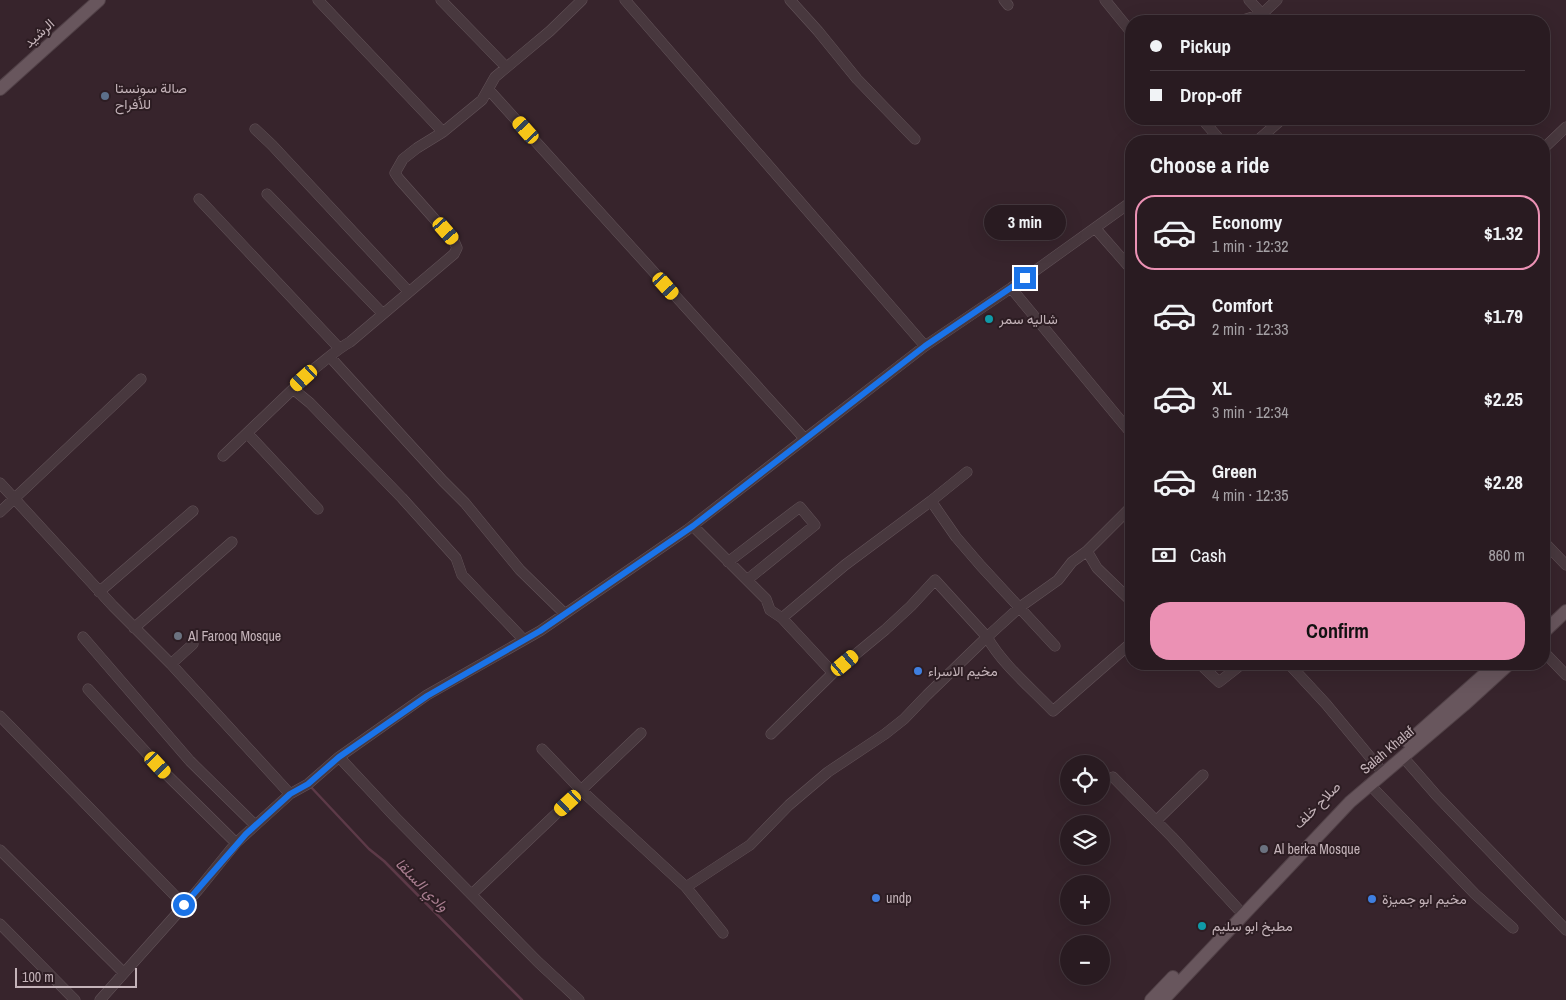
<!DOCTYPE html>
<meta charset="utf-8">
<style>
:root{--surface:#291b21;--page:#31242a;--text:#f1f3f6;--muted:#a5a1a5;--line:#45393f;--accent:#eb91b4}
body{margin:0;font-family:"Archivo Narrow",Vazirmatn,sans-serif;background:var(--page);color:var(--text);height:100vh;display:flex;flex-direction:column;font-size:19px;white-space:nowrap}
*{box-sizing:border-box;margin:0}
p{font-size:16px;color:var(--muted)}
.icon{flex:none;width:28px;height:28px;fill:none;stroke:currentColor;stroke-width:2;stroke-linecap:round;stroke-linejoin:round}
.map{position:relative;flex:1;overflow:hidden}
.panel{position:absolute;left:1125px;top:135px;width:425px;height:535px;display:flex;flex-direction:column;background:var(--surface);border-radius:20px;box-shadow:0 5px 20px #0002,0 0 0 1px var(--line)}
.panel>*{flex:none}
.banner{position:absolute;left:1125px;top:15px;width:425px;height:110px;border-radius:20px;box-shadow:0 5px 20px #0002,0 0 0 1px var(--line);display:grid;align-content:center;height:110px;padding:0 25px;background:var(--surface)}
.controls{position:absolute;left:1060px;top:755px;display:grid;gap:10px}
.controls a{display:grid;place-items:center;width:50px;height:50px;border-radius:50%;background:var(--surface);box-shadow:0 5px 20px #0002,0 0 0 1px var(--line);font-size:25px}
.scale{position:absolute;left:15px;bottom:12px;width:122px;box-sizing:border-box;padding-left:5px;border:2px solid #c4b3b9;border-top:0;font-size:14px;line-height:18px;white-space:nowrap;color:#c4b3b9;-webkit-text-stroke:4px #2d1d23;paint-order:stroke}
.end{position:absolute;width:22px;height:22px;margin:-11px;border:6px solid #1a73e8;background:#fff;box-shadow:0 0 0 2px #fff}
.from{border-radius:50%}
.bubble{position:absolute;height:35px;border-radius:18px;background:var(--surface);box-shadow:0 5px 20px #0002,0 0 0 1px var(--line);font-size:16px;font-weight:700;line-height:35px;text-align:center}
.car{position:absolute;width:15px;height:30px;margin:-15px -8px;border-radius:6px;box-shadow:0 0 4px 1px #0007;background:linear-gradient(#f5c518 24%,#345 0 40%,#f5c518 0 76%,#345 0 86%,#f5c518 0)}
.banner b{display:flex;align-items:center;gap:18px;height:48px;font-size:19px}
.banner b+b{border-top:1px solid var(--line)}
.banner i{width:12px;height:12px;background:var(--text)}
ul{padding:0;list-style:none}
li{display:flex;align-items:center;gap:15px;height:75px;margin:0 10px 8px;padding:0 15px;border:2px solid transparent;border-radius:20px}
li div{flex:1}
li b{display:block;font-size:19px}
li em{font-style:normal;font-weight:700}
li.selected{border-color:var(--accent)}
li>.icon{width:45px;height:45px;stroke-width:1.5}
h2{padding:0 25px;font-size:22px;line-height:60px}
.pay{display:flex;align-items:center;gap:12px;height:55px;padding:0 25px;font-size:19px}
.pay p{margin-inline-start:auto}
.button{display:flex;gap:10px;margin-top:auto;padding:10px 25px}
.button a{flex:1;height:58px;border-radius:20px;background:var(--accent);color:#111;font-size:20px;font-weight:700;line-height:58px;text-align:center}
.map>svg:first-child{display:block}
</style>
<div class="map">
<svg width="1566" height="1000" viewBox="0 0 1566 1000">
<rect width="100%" height="100%" fill="#37242c"/>
<g fill="none" stroke-linecap="round" stroke-linejoin="round">
<path stroke="#5d3a48" stroke-width="2.5" d="M 310,786 L 369,849 L 384,861 L 522,1000"/>
<defs>
<path id="minor" d="M 318,0 L 443,132
M 441,0 L 506,67
M 625,0 L 925,346
M 790,0 L 818,31 L 857,79 L 915,139
M 1004,0 L 1008,5
M 1105,0 L 1131,32
M 1249,0 L 1262,14
M 1240,21 L 1262,14 L 1277,0
M 489,90 L 804,438
M 1202,119 L 1221,141
M 255,129 L 272,145 L 409,292
M 1257,141 L 1282,119
M 1544,148 L 1566,127
M 267,194 L 383,314
M 199,199 L 339,348
M 1095,228 L 1131,269
M 1011,288 L 1131,433
M 330,357 L 443,481 L 465,503 L 520,570 L 564,613
M 293,389 L 310,403 L 402,498 L 456,558 L 462,575 L 523,639
M 248,434 L 318,509
M 223,456 L 315,368 C 327,359 337,349 350,342 L 454,254 L 457,248 L 454,241 L 399,179 L 395,173 L 403,159 L 417,148 L 443,132 L 482,100 L 495,77 L 550,31 L 582,0
M 0,483 L 113,606 L 171,664 L 290,794
M 931,501 L 956,537 L 981,566 L 1055,646
M 0,512 L 141,379
M 693,526 L 766,599 L 770,610 L 782,618 L 833,673
M 1544,542 L 1566,565
M 1087,551 L 1097,568 L 1131,601
M 728,562 L 800,507 L 815,525 L 747,580
M 99,592 L 193,511
M 782,618 L 845,565 L 931,501 L 967,472
M 134,628 L 232,542
M 83,637 L 190,761 L 255,825
M 1544,652 L 1566,675
M 171,664 L 193,644
M 1200,664 L 1219,682 L 1242,664
M 1289,664 L 1326,704 L 1380,769
M 88,689 L 165,773 L 236,843
M 0,716 L 184,905
M 771,734 L 833,673 L 885,630 L 911,606 L 935,580 L 987,637 C 1002,664 1031,688 1053,711 L 1131,643
M 542,749 L 581,790 L 686,887 L 723,933
M 339,757 L 396,818 L 538,962 L 579,1000
M 1403,757 L 1437,796 L 1566,930
M 1113,777 L 1172,837 L 1238,909
M 1369,784 L 1475,894 L 1513,928
M 1156,821 L 1203,775
M 0,850 L 124,973
M 686,887 L 750,845 L 789,805 L 828,772 L 885,734 L 904,719 L 927,695 L 987,637 L 1020,607 L 1058,580 L 1072,562 L 1087,551 L 1131,507
M 472,894 L 641,733
M 0,924 L 75,1000
M 100,1000 L 198,890 L 236,843 L 290,794 L 308,784 L 339,757 L 427,695 L 540,631 L 687,530 L 925,346 L 1011,288 L 1131,202"/>
<path id="major" d="M 0,89 L 99,0
M 1544,632 L 1566,611
M 1408,742 L 1496,664
M 1151,1000 L 1173,977
M 1163,1000 L 1350,802 L 1464,705 L 1509,664"/>
</defs>
<use href="#minor" stroke="#635359" stroke-width="11"/>
<use href="#major" stroke="#514147" stroke-width="14"/>
<use href="#minor" stroke="#48383e" stroke-width="10"/>
<use href="#major" stroke="#68565d" stroke-width="12"/>
</g>
<g fill="none" stroke-linecap="round" stroke-linejoin="round">
<path stroke="#1a73e8" stroke-width="6" d="M 184,905 L 246,834 L 290,794 L 308,784 L 339,757 L 427,696 L 540,631 L 693,526 L 925,346 L 1025,278"/>
</g>
<circle fill="#5c6f8a" stroke="#2d1d23" stroke-width="2" cx="105" cy="96" r="5"/>
<g fill="#0f9aa8" stroke="#2d1d23" stroke-width="2">
<circle cx="989" cy="319" r="5"/>
<circle cx="1202" cy="926" r="5"/>
</g>
<g fill="#6b7280" stroke="#2d1d23" stroke-width="2">
<circle cx="178" cy="636" r="5"/>
<circle cx="1264" cy="849" r="5"/>
</g>
<g fill="#3f7fe0" stroke="#2d1d23" stroke-width="2">
<circle cx="918" cy="671" r="5"/>
<circle cx="876" cy="898" r="5"/>
<circle cx="1372" cy="899" r="5"/>
</g>
<g text-anchor="middle" stroke-width="4" stroke-linejoin="round" paint-order="stroke">
<g font-size="14" fill="#c4b3b9" stroke="#2d1d23">
<text transform="translate(39 33) rotate(-42)" y="5">الرشيد</text>
<text transform="translate(1387 750) rotate(-40)" y="5">Salah Khalaf</text>
<text transform="translate(1317 805) rotate(-45)" y="5">صلاح خلف</text>
</g>
<g font-size="14" fill="#c4b3b9" stroke="#2d1d23" text-anchor="start">
<text x="115" y="93">صالة سونستا<tspan x="115" dy="16">للأفراح</tspan></text>
<text x="999" y="324">شاليه سمر</text>
<text x="188" y="641">Al Farooq Mosque</text>
<text x="928" y="676">مخيم الاسراء</text>
<text x="1274" y="854">Al berka Mosque</text>
<text x="886" y="903">undp</text>
<text x="1382" y="904">مخيم ابو جميزة</text>
<text x="1212" y="931">مطبخ ابو سليم</text>
</g>
<g font-size="15" font-style="italic" fill="#a97e90" stroke="#2d1d23">
<text transform="translate(422 885) rotate(45)" y="5">وادي السلقا</text>
</g>
</g>
</svg>
<div class="controls">
<a><svg class="icon" aria-label="locate" viewBox="0 0 24 24"><circle cx="12" cy="12" r="6"/><path d="M12 2v4M12 18v4M2 12h4M18 12h4"/></svg></a>
<a><svg class="icon" aria-label="layers" viewBox="0 0 24 24"><path d="M12 4l9 5-9 5-9-5zM3 14l9 5 9-5"/></svg></a>
<a>+</a>
<a>−</a>
</div>
<div class="scale">100 m</div>
<i class="end from" style="left:184px;top:905px"></i>
<i class="end" style="left:1025px;top:278px"></i>
<div class="bubble" style="left:984px;top:205px;width:82px">3 min</div>
<i class="car" style="left:526px;top:130px;rotate:318deg"></i>
<i class="car" style="left:446px;top:231px;rotate:139deg"></i>
<i class="car" style="left:666px;top:286px;rotate:138deg"></i>
<i class="car" style="left:304px;top:378px;rotate:228deg"></i>
<i class="car" style="left:845px;top:663px;rotate:50deg"></i>
<i class="car" style="left:158px;top:765px;rotate:137deg"></i>
<i class="car" style="left:568px;top:803px;rotate:227deg"></i>
<div class="banner">
<b><i class="from"></i>Pickup</b>
<b><i></i>Drop-off</b>
</div>
<section class="panel">
<h2>Choose a ride</h2>
<ul>
<li class="selected"><svg class="icon" aria-label="car" viewBox="0 0 24 24"><path d="M5 17H2v-5l4-1 3-4h7l3 4 3 1v5h-3M9 17h6M6 11h13"/><circle cx="7" cy="17" r="2"/><circle cx="17" cy="17" r="2"/></svg><div><b>Economy</b><p>1 min · 12:32</p></div><em>$1.32</em></li>
<li><svg class="icon" aria-label="car" viewBox="0 0 24 24"><path d="M5 17H2v-5l4-1 3-4h7l3 4 3 1v5h-3M9 17h6M6 11h13"/><circle cx="7" cy="17" r="2"/><circle cx="17" cy="17" r="2"/></svg><div><b>Comfort</b><p>2 min · 12:33</p></div><em>$1.79</em></li>
<li><svg class="icon" aria-label="car" viewBox="0 0 24 24"><path d="M5 17H2v-5l4-1 3-4h7l3 4 3 1v5h-3M9 17h6M6 11h13"/><circle cx="7" cy="17" r="2"/><circle cx="17" cy="17" r="2"/></svg><div><b>XL</b><p>3 min · 12:34</p></div><em>$2.25</em></li>
<li><svg class="icon" aria-label="car" viewBox="0 0 24 24"><path d="M5 17H2v-5l4-1 3-4h7l3 4 3 1v5h-3M9 17h6M6 11h13"/><circle cx="7" cy="17" r="2"/><circle cx="17" cy="17" r="2"/></svg><div><b>Green</b><p>4 min · 12:35</p></div><em>$2.28</em></li>
</ul>
<div class="pay"><svg class="icon" aria-label="cash" viewBox="0 0 24 24"><path d="M3 7h18v10H3z"/><circle cx="12" cy="12" r="2"/></svg>Cash<p>860 m</p></div>
<div class="button"><a>Confirm</a></div>
</section>
</div>
